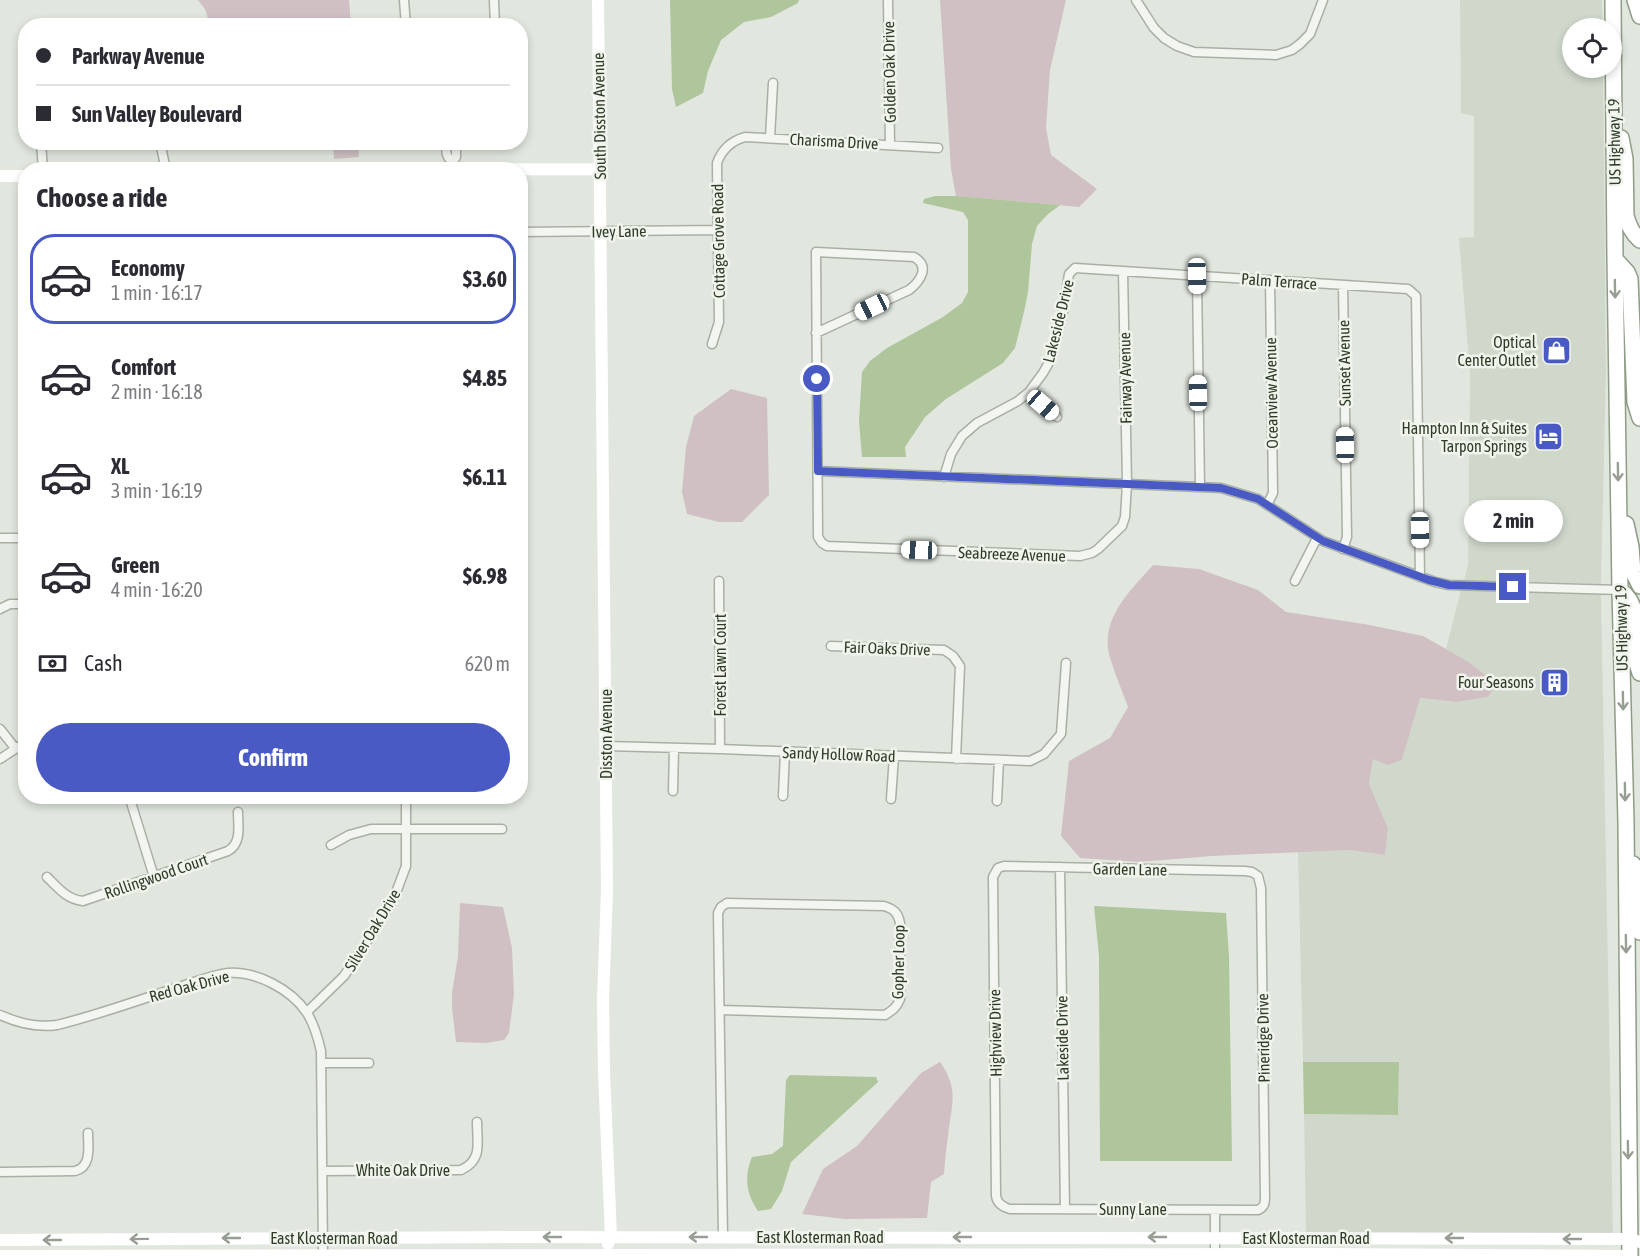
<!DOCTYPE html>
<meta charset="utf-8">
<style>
:root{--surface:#fff;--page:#f7f7f7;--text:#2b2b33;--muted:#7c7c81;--line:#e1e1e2;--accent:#495ac5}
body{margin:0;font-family:"Asap Condensed",sans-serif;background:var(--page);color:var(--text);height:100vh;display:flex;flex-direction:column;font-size:22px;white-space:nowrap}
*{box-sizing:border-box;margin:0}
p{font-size:20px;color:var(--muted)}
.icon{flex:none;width:33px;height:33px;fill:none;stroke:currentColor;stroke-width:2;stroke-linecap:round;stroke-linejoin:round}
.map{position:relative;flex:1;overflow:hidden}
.side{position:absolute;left:18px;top:162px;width:510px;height:642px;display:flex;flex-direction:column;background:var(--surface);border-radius:24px;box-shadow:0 3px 9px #0003}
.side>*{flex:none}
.guide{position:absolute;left:18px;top:18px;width:510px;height:132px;border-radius:24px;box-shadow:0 3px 9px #0003;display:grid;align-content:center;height:132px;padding:0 18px;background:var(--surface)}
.tools{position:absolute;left:1562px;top:18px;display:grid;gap:12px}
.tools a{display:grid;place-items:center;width:60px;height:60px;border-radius:50%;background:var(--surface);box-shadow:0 3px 9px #0003;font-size:30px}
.end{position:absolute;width:27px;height:27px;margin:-14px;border:8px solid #495ac5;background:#fff;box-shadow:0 0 0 3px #fff}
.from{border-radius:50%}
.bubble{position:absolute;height:42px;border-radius:21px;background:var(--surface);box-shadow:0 3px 9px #0003;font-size:20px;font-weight:700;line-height:42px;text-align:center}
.car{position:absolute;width:18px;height:36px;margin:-18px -9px;border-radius:8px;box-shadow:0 0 4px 2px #0007;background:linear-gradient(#fff 24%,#345 0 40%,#fff 0 76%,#345 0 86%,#fff 0)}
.guide b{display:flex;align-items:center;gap:21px;height:57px;font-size:22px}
.guide b+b{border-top:2px solid var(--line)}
.guide i{width:15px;height:15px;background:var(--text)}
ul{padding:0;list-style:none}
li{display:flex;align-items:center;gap:18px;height:90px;margin:0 12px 9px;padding:0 6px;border:3px solid transparent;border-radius:24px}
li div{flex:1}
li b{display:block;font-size:22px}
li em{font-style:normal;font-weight:700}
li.active{border-color:var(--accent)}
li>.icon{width:54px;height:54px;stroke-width:1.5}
h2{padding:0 18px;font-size:27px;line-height:72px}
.pay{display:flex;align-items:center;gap:15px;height:66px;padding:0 18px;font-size:22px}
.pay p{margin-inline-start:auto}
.button{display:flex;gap:12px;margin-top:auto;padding:12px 18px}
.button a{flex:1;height:69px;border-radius:36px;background:var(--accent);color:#fff;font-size:24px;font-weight:700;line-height:69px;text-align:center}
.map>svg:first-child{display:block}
</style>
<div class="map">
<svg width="1640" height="1256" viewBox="0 0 1640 1256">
<rect width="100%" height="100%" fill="#e1e7de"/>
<path fill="#d0d8cc" d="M 1460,0 L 1602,0 L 1603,28 L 1572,28 L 1572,68 L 1603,68 L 1606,372 L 1601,584 L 1464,580 L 1468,565 L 1470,374 L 1459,238 L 1474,237 L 1474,116 L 1461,113 Z
M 1461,590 L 1601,594 L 1613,1234 L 1306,1233 L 1304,1114 L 1398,1115 L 1399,1063 L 1303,1062 L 1298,852 L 1349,850 L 1385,855 L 1388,828 L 1369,784 L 1373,758 L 1402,760 L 1419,698 L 1456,702 L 1488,697 L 1497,684 L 1469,662 L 1446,649 Z"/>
<path fill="#d0c0c3" d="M 198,0 L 349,0 L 351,25 L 210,25 L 205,9 Z
M 940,0 L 1066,0 L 1050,70 L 1046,128 L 1051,155 L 1097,189 L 1079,207 L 956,196 L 951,169 Z
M 333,143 L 358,143 L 359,157 L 334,159 Z
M 731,389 L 767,398 L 769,495 L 742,522 L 719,522 L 687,514 L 682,492 L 686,447 L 694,416 Z
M 1153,565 L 1199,569 L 1258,590 L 1286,612 L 1364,624 L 1423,636 L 1469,662 L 1497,684 L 1488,697 L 1456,702 L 1420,698 L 1402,760 L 1388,765 L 1373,759 L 1369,784 L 1388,828 L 1385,855 L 1349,850 L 1212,856 L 1139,862 L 1080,858 L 1061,836 L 1069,761 L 1110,738 L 1128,707 C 1122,690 1111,665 1108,649 C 1104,614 1132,589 1153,565 Z
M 460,903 L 503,907 L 512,948 L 514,994 L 509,1033 L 504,1040 L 485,1043 L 456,1042 L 452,1008 L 452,993 L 458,956 Z
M 940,1062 C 960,1090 951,1105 948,1136 C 946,1148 945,1161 944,1174 L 931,1182 L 927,1218 L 845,1219 L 802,1214 L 823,1169 L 857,1146 L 921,1073 Z"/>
<path fill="#afc59b" d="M 670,0 L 799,0 L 798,3 L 771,17 L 744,22 L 721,40 L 708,71 L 703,93 L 676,107 L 672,89 Z
M 935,196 L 956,196 L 1060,205 L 1047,215 L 1037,226 L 1032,244 L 1028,292 L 1024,312 L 1015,348 L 1003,363 L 946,399 L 925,417 L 905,447 L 906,457 L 862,457 L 859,421 L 862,372 L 870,361 L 887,348 L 943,317 L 962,303 L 968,292 L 968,220 L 963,212 L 923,203 L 924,199 Z
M 1094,906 L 1226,913 L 1229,956 L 1232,1161 L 1100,1161 L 1099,956 Z
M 1303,1062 L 1399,1062 L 1398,1115 L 1304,1114 Z
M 790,1075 L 876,1077 L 878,1082 L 791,1162 L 782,1191 L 771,1209 L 758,1211 C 746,1194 744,1176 752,1157 L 772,1154 L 783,1146 L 786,1080 Z"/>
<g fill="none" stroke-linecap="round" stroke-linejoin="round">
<defs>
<path id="street" d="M 404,0 L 406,26
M 494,0 L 495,26
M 888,0 L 890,144
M 1136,0 L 1154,28 L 1164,38 L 1177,46 L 1194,52 L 1276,55 L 1292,50 L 1300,44 L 1310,34 L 1323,0
M 770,138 L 773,83
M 41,142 L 43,170
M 160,142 L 166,170
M 447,142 C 446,150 445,158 453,161
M 453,169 L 453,161 L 456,157 L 456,142
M 520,232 L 718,230
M 1197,276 L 1200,487
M 1343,285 L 1347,537 L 1343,549
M 816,333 L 909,290 C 921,281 930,266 914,257 L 816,252 L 818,537 L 822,543 L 827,546 L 1080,556 L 1092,553 L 1098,549 L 1122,526 L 1125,517 L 1127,484 L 1123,271
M 712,344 L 719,322 L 717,163 C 722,149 731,141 745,137 L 938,148
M 1029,392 L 1057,417
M 818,471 L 1221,488 L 1258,499 L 1323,541 L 1435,582 L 1449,585 L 1620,590
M 944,477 L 951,454 L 962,436 L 977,423 L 1018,401 L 1029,392 L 1043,373 L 1051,359 L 1056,340 L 1063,312 L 1069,274 L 1075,268 L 1408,289 L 1416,296 L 1420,577
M 1267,505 L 1273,493 L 1270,280
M 0,538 L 26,538
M 719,581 L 720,749
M 1295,581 L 1317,538
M 0,609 L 10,604 L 26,604
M 831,646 L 944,650 L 953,656 L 960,666 L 956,759
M 0,729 L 15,748
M 606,746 L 720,749 L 1030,761 L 1044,754 L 1061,734 L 1066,663
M 0,759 L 26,742
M 673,791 L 674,748
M 129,796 L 154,877
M 783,796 L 785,752
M 891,799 L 894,756
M 997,801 L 999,760
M 331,845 L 349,835 L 371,829 L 502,829
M 1004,866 L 1245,871 L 1252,872 L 1258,876 L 1261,888 L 1265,1198 C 1265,1204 1264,1207 1258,1210 L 1010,1209 C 1003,1207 997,1203 996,1196 L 993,877 L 998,868 Z
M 1060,867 L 1065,1209
M 47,877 C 59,889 67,899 83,901 L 228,851 C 242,843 238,826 238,812
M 721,1010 L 885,1015 C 893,1010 897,1007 900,999 L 900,923 C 898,913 894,909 884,906 L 727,903 L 721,907 L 718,913 L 723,1237
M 307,1012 L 344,976 L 381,920 L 394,898 L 406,866 L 406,796
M 0,1015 C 18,1023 37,1028 57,1025 C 98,1015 139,1000 179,987 C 195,982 212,975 228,973 C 256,971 291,989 307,1013 C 314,1024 318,1038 321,1051 L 323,1255
M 321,1063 L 369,1063
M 323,1171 L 461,1170 C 483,1160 477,1143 477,1122
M 0,1172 L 75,1171 C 92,1167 88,1147 88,1133
M 1215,1210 L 1215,1254"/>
<path id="highway" d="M 1613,0 L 1615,259 L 1620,590 L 1626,822 L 1630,1256
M 1635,0 L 1640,16
M 1621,138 L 1625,159 L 1626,216 C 1629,226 1632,233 1640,240
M 1615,259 L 1627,272 L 1630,279 L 1635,402 L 1640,418
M 1626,524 L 1631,547 L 1633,572 L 1640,586
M 1620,590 C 1628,596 1631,601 1634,610 L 1637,663 L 1640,673
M 1633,864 L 1637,888 L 1640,932"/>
</defs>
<use href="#street" stroke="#a8b0a4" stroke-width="11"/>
<use href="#highway" stroke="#8f9c86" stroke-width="18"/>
<use href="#street" stroke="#f2f5f0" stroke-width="8"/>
<path stroke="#fff" stroke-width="12" d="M 598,0 L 607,890 L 603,1000 L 604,1072 L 611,1237 L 608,1244
M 88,170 L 144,170
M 223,170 L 600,169
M 0,176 L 26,176
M 0,1240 L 525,1237 L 1630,1239 L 1640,1242
M 0,1256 L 1322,1254 L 1625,1256"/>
<use href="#highway" stroke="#fff" stroke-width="15"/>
</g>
<defs><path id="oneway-shaft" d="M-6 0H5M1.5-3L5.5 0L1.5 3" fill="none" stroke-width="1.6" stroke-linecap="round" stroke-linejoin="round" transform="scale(1.5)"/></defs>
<g stroke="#979e94">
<use href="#oneway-shaft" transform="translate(1615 289) rotate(89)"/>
<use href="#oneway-shaft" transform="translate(1618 472) rotate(89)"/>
<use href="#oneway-shaft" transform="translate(1623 701) rotate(89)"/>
<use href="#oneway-shaft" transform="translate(1625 792) rotate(89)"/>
<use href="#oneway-shaft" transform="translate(1626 944) rotate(89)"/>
<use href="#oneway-shaft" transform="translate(1628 1150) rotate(89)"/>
<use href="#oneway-shaft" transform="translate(552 1237) rotate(-180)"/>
<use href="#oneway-shaft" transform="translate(698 1237) rotate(-180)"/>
<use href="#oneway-shaft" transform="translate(962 1237) rotate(-180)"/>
<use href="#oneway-shaft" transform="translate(1157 1237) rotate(-180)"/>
<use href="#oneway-shaft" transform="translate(231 1238) rotate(180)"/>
<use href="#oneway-shaft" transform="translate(1454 1238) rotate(-180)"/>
<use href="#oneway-shaft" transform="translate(139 1239) rotate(179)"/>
<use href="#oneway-shaft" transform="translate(1572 1239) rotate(-180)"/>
<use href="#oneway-shaft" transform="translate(52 1240) rotate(180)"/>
</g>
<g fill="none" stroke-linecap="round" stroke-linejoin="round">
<path stroke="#495ac5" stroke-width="8" d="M 817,379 L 818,471 L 1221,488 L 1258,499 L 1323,541 L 1429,580 L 1449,585 L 1513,587"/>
</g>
<defs>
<symbol id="shop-square" viewBox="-11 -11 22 22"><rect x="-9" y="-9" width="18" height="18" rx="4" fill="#495ac5" stroke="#f0f4ed"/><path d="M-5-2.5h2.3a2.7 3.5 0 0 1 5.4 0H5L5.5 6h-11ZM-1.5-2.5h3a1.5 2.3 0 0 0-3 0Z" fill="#fff"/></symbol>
<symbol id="hotel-square" viewBox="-11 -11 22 22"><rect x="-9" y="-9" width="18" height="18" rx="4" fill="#495ac5" stroke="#f0f4ed"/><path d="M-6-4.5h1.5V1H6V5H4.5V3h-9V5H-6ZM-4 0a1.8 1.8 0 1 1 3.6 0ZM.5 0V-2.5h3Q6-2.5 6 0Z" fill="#fff"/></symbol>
<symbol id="building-square" viewBox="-11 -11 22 22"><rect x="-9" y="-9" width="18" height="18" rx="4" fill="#495ac5" stroke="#f0f4ed"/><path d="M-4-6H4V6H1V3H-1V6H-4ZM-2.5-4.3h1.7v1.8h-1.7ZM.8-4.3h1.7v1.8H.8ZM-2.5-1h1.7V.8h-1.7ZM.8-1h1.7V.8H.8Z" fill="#fff"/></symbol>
</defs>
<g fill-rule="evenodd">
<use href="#shop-square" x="1540" y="334" width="33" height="33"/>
<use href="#hotel-square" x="1532" y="420" width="33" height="33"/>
<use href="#building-square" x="1538" y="666" width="33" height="33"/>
</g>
<g text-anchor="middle" stroke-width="5" stroke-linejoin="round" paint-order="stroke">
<g font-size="16" fill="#2f3c28" stroke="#f0f4ed">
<text transform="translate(889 72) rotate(-91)" y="6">Golden Oak Drive</text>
<text transform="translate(599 116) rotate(-91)" y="6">South Disston Avenue</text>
<text transform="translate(834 141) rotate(3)" y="6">Charisma Drive</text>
<text transform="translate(1614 142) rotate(-91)" y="6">US Highway 19</text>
<text transform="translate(619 231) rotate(-1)" y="6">Ivey Lane</text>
<text transform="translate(718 241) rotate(-91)" y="6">Cottage Grove Road</text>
<text transform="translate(1279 281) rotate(4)" y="6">Palm Terrace</text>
<text transform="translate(1058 321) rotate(-76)" y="6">Lakeside Drive</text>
<text transform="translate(1344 363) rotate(-91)" y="6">Sunset Avenue</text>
<text transform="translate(1125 378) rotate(-91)" y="6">Fairway Avenue</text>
<text transform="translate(1271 393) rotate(-91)" y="6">Oceanview Avenue</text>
<text transform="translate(1012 554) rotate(2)" y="6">Seabreeze Avenue</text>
<text transform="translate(1621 628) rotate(-91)" y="6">US Highway 19</text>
<text transform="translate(887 648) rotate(2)" y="6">Fair Oaks Drive</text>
<text transform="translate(720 665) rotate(-90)" y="6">Forest Lawn Court</text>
<text transform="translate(606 734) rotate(-90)" y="6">Disston Avenue</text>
<text transform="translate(839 754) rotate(2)" y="6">Sandy Hollow Road</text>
<text transform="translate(1130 869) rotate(1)" y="6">Garden Lane</text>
<text transform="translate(156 876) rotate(-19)" y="6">Rollingwood Court</text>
<text transform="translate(372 930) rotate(-59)" y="6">Silver Oak Drive</text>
<text transform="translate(898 962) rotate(-89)" y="6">Gopher Loop</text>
<text transform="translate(189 986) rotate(-15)" y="6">Red Oak Drive</text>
<text transform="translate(995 1033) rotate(-91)" y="6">Highview Drive</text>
<text transform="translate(1062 1038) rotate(-91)" y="6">Lakeside Drive</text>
<text transform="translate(1263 1038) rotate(-91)" y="6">Pineridge Drive</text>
<text x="403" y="1176">White Oak Drive</text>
<text x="1133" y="1215">Sunny Lane</text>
<text x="820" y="1243">East Klosterman Road</text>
<text x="334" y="1244">East Klosterman Road</text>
<text x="1306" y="1244">East Klosterman Road</text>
</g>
<g font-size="16" fill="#2f3c28" stroke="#f0f4ed" text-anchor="end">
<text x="1536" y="348">Optical<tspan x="1536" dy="18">Center Outlet</tspan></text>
<text x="1527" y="434">Hampton Inn &amp; Suites<tspan x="1527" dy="18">Tarpon Springs</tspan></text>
<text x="1534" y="688">Four Seasons</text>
</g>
</g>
</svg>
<div class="tools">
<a><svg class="icon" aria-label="locate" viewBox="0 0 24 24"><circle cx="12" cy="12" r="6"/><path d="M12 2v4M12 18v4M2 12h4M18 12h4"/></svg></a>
</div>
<i class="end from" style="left:817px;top:379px"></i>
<i class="end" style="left:1513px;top:587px"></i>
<div class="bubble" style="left:1464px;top:500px;width:99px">2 min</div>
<i class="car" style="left:1197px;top:276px;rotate:179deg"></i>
<i class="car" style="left:872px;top:307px;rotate:245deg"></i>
<i class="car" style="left:1198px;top:393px;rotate:359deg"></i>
<i class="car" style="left:1043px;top:405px;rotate:131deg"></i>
<i class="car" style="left:1345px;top:445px;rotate:359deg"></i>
<i class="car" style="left:1420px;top:530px;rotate:179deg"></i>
<i class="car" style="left:919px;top:550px;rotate:272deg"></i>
<div class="guide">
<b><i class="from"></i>Parkway Avenue</b>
<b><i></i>Sun Valley Boulevard</b>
</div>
<section class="side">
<h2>Choose a ride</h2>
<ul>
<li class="active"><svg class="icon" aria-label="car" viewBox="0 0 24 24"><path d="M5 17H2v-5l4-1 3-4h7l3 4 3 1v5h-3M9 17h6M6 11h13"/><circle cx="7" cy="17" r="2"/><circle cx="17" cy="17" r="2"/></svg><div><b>Economy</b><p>1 min · 16:17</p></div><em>$3.60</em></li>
<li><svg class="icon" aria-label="car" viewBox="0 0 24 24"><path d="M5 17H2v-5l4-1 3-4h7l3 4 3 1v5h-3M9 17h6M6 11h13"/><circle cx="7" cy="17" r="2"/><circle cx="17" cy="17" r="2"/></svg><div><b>Comfort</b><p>2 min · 16:18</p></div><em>$4.85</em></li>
<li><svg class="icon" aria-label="car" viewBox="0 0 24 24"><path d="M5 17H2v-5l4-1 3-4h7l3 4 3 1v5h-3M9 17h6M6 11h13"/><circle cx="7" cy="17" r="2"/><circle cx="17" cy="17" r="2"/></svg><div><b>XL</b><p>3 min · 16:19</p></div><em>$6.11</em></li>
<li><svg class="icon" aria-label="car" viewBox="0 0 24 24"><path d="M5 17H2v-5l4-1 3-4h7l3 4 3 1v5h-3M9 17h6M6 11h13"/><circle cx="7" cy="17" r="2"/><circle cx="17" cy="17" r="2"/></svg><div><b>Green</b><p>4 min · 16:20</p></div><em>$6.98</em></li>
</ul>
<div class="pay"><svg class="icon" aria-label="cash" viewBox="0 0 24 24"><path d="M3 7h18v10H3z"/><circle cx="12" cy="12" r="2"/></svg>Cash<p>620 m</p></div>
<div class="button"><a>Confirm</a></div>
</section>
</div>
